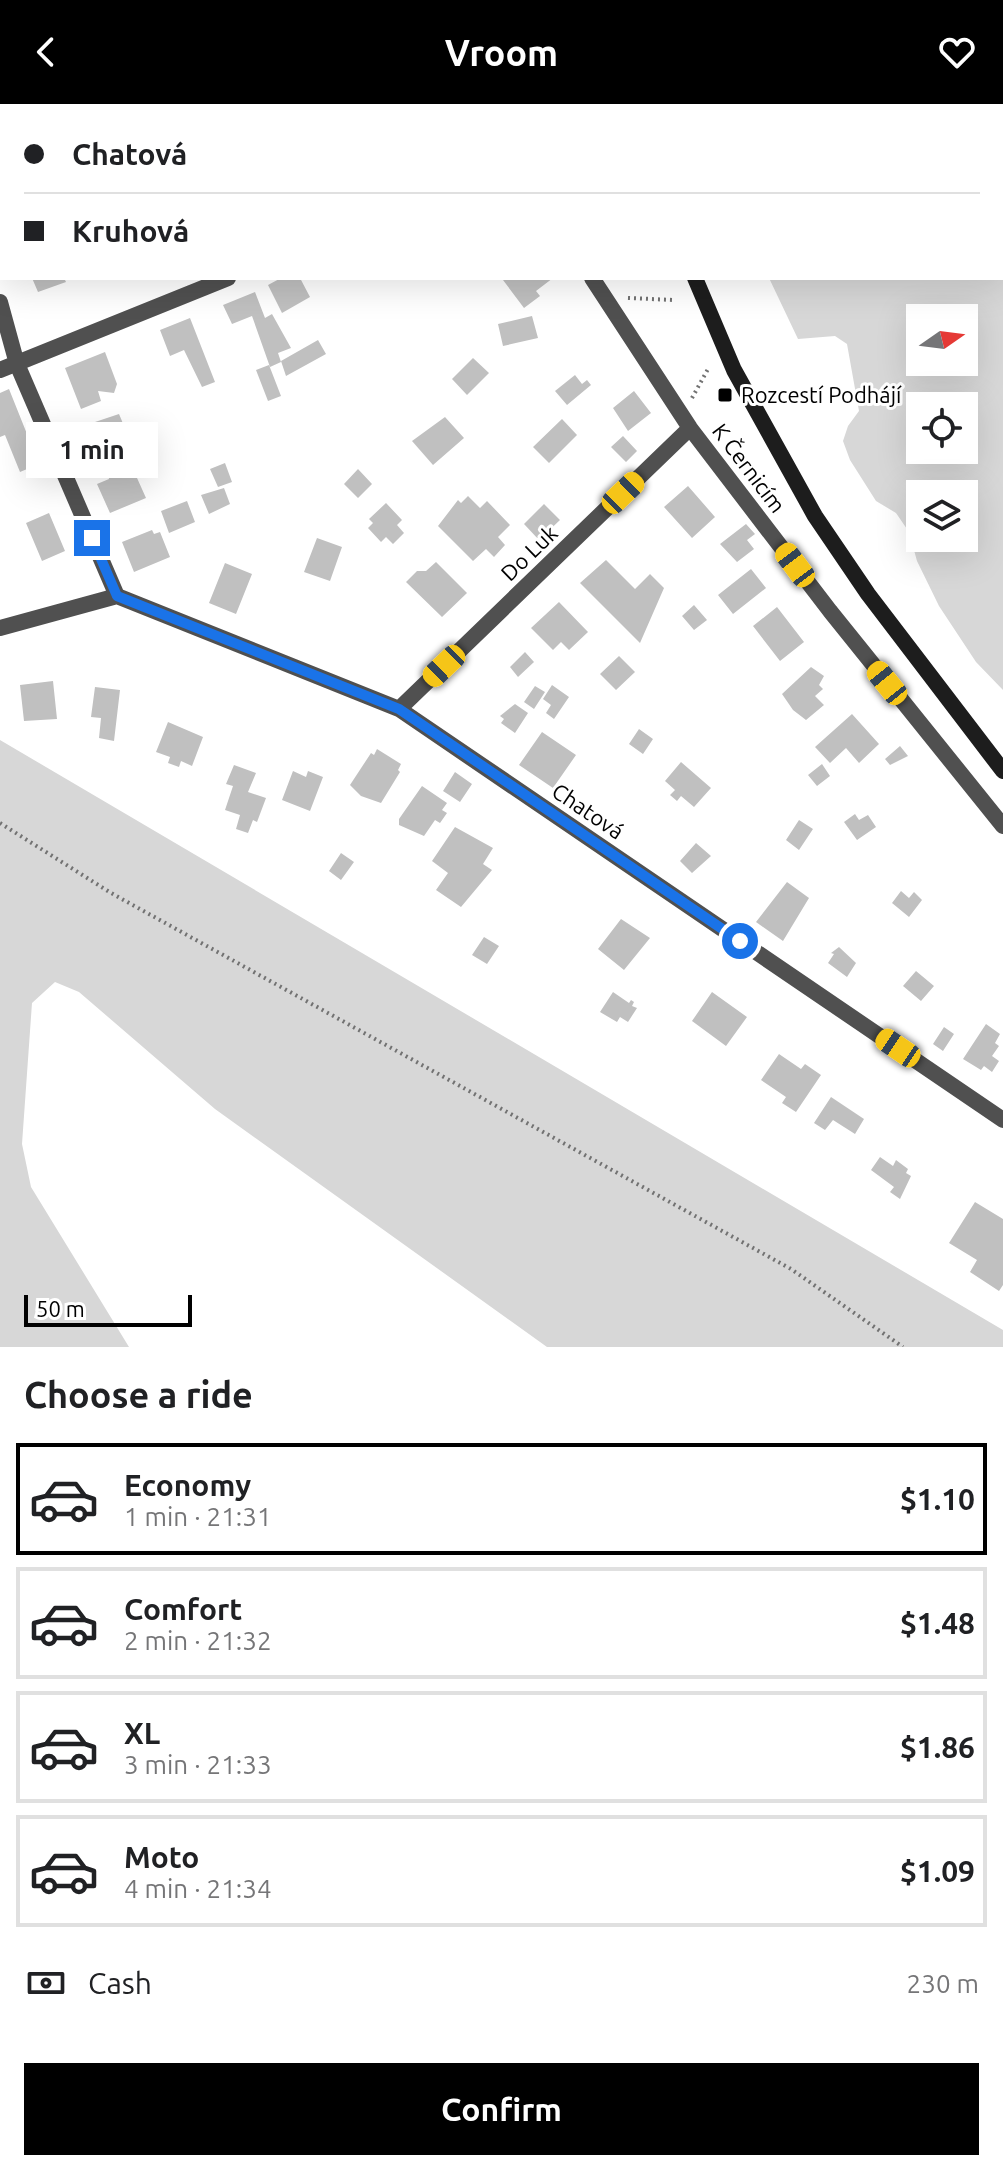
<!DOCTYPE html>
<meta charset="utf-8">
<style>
:root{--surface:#fff;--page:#f2f2f2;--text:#202124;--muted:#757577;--line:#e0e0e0;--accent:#000}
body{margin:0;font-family:Ubuntu,sans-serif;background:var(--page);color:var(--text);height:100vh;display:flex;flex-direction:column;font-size:30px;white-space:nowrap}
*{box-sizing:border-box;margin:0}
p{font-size:26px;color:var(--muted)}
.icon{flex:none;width:44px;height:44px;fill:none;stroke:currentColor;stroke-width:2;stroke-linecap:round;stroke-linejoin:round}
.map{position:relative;height:1243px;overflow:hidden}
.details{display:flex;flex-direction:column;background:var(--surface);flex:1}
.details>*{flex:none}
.banner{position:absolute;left:0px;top:0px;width:1004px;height:176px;box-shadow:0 8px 32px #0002;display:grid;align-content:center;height:176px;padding:0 24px;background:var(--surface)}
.needle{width:52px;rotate:76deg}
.controls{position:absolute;left:906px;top:200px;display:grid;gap:16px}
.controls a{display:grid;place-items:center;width:72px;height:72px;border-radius:0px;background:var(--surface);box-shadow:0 8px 32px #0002;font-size:40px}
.scale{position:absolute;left:24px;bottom:20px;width:168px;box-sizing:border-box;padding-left:8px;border:4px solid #000;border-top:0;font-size:22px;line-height:28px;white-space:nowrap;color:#000;-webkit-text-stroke:6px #fff;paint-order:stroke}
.end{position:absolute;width:36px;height:36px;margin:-18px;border:10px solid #1a73e8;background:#fff;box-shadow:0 0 0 4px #fff}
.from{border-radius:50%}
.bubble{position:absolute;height:56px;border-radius:0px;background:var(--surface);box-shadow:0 8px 32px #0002;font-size:26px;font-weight:600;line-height:56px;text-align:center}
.car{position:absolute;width:24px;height:48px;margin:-24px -12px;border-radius:10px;box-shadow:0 0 6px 2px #0007;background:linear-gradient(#f5c518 24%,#345 0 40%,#f5c518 0 76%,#345 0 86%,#f5c518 0)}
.banner b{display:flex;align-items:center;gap:28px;height:76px;font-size:30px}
.banner b+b{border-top:2px solid var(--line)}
.banner i{width:20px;height:20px;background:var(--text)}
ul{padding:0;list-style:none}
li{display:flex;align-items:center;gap:24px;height:112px;margin:0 16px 12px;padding:0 8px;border:4px solid var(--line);border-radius:0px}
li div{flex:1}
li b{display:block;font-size:30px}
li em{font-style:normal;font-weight:600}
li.active{border-color:var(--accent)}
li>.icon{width:72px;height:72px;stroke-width:1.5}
h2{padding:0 24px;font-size:36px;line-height:96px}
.pay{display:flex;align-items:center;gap:20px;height:88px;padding:0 24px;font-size:30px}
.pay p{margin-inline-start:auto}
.primary-button{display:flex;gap:16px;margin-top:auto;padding:16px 24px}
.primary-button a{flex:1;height:92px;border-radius:0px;background:var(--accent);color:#fff;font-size:32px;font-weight:600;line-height:92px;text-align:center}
header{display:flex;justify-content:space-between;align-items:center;height:104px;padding:0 24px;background:var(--accent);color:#fff;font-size:36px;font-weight:600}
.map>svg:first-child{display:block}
</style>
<header><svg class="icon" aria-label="back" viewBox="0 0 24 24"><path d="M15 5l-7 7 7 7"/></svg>Vroom<svg class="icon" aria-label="heart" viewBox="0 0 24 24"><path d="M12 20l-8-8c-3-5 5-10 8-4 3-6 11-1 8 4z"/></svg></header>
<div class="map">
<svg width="1003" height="1243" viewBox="0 0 1003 1243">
<rect width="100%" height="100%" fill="#fff"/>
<path fill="#d7d7d7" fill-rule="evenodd" d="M 745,0 L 1003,0 L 1003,586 L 976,558 L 939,502 L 917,457 L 909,428 L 896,409 L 876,397 L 850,356 L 843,337 L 848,322 L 859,307 L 847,240 L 835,232 L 798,235 L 769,174 L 1002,174 L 1002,2 ZM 964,214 L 964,258 L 920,258 L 920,214 ZM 920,302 L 964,302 L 964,346 L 920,346 ZM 920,390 L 964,390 L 964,434 L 920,434 Z
M 0,636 L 1003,1226 L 1003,1243 L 547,1243 L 215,1005 L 79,888 L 55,878 L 32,899 L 22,1040 L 31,1083 L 129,1243 L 0,1243 Z"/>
<path fill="#c0c0c0" d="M 32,174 L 64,174 L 66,178 L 38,188 Z
M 281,174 L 300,174 L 310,193 L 282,209 L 268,181 Z
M 506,174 L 553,174 L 536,187 L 540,192 L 524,204 L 503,176 Z
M 255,188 L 265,214 L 272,210 L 291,244 L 278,249 L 281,258 L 270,263 L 252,212 L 232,220 L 223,201 Z
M 532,212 L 538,234 L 503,242 L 498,220 Z
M 190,214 L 215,278 L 202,283 L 184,246 L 170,252 L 160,226 Z
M 318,236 L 326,250 L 286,272 L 281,257 Z
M 105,248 L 117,280 L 114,289 L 98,287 L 101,297 L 81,305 L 65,264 Z
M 473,254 L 489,269 L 467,291 L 452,275 Z
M 269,261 L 281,292 L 268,297 L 256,266 Z
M 575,271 L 582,280 L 587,276 L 591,281 L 567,301 L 555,287 Z
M 9,285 L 39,360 L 20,368 L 5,331 L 0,333 L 0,289 Z
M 634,287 L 651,309 L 628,327 L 613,304 Z
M 119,310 L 127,329 L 139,323 L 141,331 L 105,343 L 95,318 Z
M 445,313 L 464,334 L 433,361 L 412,337 Z
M 562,315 L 577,331 L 549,359 L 533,343 Z
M 90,321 L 99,346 L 87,351 L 78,326 Z
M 623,332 L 637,347 L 626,358 L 611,343 Z
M 225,359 L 232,378 L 218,383 L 210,365 Z
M 120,364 L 122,369 L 133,365 L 146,394 L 110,409 L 97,380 L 109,375 L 108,369 Z
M 358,365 L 372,380 L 358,394 L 344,380 Z
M 688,382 L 715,413 L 692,434 L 664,403 Z
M 224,384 L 230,400 L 209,410 L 201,391 Z
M 468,392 L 480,404 L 487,397 L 510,421 L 498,433 L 505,441 L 494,453 L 486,445 L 473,457 L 438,422 L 458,396 L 461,399 Z
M 187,397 L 195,418 L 169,429 L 161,407 Z
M 386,399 L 402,416 L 397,421 L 404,429 L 393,440 L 386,433 L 381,438 L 368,424 L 373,419 L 369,415 Z
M 544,400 L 560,416 L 539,436 L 524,420 Z
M 49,409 L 65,447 L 42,457 L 26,419 Z
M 746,420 L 755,430 L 747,436 L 754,445 L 737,458 L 720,440 Z
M 152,426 L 154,430 L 160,428 L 170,453 L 134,468 L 122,438 Z
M 317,434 L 342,443 L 330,477 L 304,468 Z
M 606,456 L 635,485 L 650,470 L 664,484 L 640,539 L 580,479 Z
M 436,458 L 467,489 L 442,513 L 406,478 L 417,467 L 426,467 Z
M 225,459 L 252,470 L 236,510 L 209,499 Z
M 751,465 L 766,484 L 733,510 L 718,491 Z
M 559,498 L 588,528 L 569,546 L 561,538 L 553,546 L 531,524 Z
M 694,501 L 707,516 L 694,526 L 682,512 Z
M 777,503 L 804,538 L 780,557 L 753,522 Z
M 525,548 L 534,558 L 518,573 L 510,563 Z
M 619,552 L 635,568 L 616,586 L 600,570 Z
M 811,563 L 824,572 L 819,581 L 823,585 L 815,592 L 824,601 L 806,616 L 793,606 L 782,590 Z
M 53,577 L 57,615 L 24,617 L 20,581 Z
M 552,581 L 569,593 L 554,615 L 546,609 L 551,601 L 543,595 Z
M 535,582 L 545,588 L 534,605 L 524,598 Z
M 95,583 L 120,586 L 114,637 L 99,634 L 101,614 L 91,613 Z
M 515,600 L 528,609 L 515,629 L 501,619 L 504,615 L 500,612 Z
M 852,610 L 879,640 L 859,659 L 846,644 L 830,659 L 815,643 Z
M 168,618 L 203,633 L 192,662 L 181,657 L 179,663 L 168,659 L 170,653 L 156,648 Z
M 639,625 L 653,635 L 643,650 L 629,640 Z
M 542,628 L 576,651 L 553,684 L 519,661 Z
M 900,642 L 908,652 L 890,661 L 885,655 Z
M 377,645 L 401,660 L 398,666 L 400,668 L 381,699 L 361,692 L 350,681 L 371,649 L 374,651 Z
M 681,658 L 711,684 L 694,703 L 681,692 L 677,697 L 670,691 L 675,686 L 665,677 Z
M 822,660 L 830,672 L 817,682 L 808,671 Z
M 234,661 L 256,669 L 248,688 L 266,694 L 257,718 L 253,716 L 248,729 L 236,725 L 240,711 L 225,706 L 233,682 L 226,680 Z
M 293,667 L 306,673 L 308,667 L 323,673 L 310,707 L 282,696 Z
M 455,668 L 472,680 L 460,698 L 443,687 Z
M 422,682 L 447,699 L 442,706 L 447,709 L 440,719 L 435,716 L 424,732 L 399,721 L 399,715 Z
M 855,710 L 859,716 L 868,711 L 876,723 L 857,736 L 844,718 Z
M 799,716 L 813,725 L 799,746 L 786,736 Z
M 455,723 L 493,744 L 483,760 L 492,766 L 461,803 L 436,786 L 448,769 L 432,757 Z
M 696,739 L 711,752 L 692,769 L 680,757 Z
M 341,749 L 354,758 L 341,776 L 329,767 Z
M 787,778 L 809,794 L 783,837 L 756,818 Z
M 901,787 L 909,794 L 914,788 L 922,796 L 909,813 L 892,799 Z
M 621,815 L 650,834 L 624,866 L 598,845 Z
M 484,833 L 499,842 L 487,860 L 472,851 Z
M 839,843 L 856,859 L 847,873 L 828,859 L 834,850 L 831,849 Z
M 916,867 L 934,882 L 921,897 L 903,882 Z
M 613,888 L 629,899 L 631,896 L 634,898 L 632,902 L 637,904 L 628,918 L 620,913 L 617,918 L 600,908 Z
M 712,888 L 747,913 L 726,942 L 692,917 Z
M 986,920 L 1000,930 L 995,939 L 999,942 L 992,952 L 999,957 L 992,968 L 984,962 L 981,966 L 963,955 Z
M 944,923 L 954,930 L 943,947 L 933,940 Z
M 779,950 L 801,965 L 805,960 L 821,971 L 796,1008 L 782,999 L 786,993 L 761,976 Z
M 831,993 L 864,1015 L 855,1030 L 833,1016 L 825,1026 L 814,1019 Z
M 880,1053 L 893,1062 L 896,1056 L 908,1065 L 906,1069 L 911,1072 L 900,1095 L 890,1088 L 894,1083 L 871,1066 Z
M 975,1098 L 1003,1115 L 1003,1181 L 999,1187 L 970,1168 L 977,1156 L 949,1139 Z"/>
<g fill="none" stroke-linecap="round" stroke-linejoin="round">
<path stroke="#727272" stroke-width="4" stroke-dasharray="2 4" stroke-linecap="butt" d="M 628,194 L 674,196
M 692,294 L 708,265
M 0,719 L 111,789 L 791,1165 L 903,1243"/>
<path stroke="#505050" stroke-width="16" d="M 473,2 L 476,0
M 592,174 L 690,324 L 830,507 L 1003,722
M 0,198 L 17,260 L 117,492 L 0,524
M 0,266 L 228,174
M 117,492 L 399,605 L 1003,1016
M 399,605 L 690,324"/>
<path stroke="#1d1d1d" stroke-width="16" d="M 687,2 L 687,0
M 695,174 L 734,266 L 815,412 L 868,490 L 1003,667"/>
</g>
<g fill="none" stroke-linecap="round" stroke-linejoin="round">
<path stroke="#1a73e8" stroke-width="10" d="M 92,434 L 117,492 L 399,605 L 740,837"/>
</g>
<rect fill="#000" stroke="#fff" stroke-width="3" x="717" y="283" width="16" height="16" rx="4"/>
<g text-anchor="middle" stroke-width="6" stroke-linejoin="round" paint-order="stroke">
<g font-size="22" fill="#000" stroke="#fff" text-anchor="start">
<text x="741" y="299">Rozcestí Podhájí</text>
</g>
<g font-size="22" fill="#000" stroke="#fff">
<text transform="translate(749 364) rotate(53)" y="8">K Černicím</text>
<text transform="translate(529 449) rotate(-44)" y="8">Do Luk</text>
<text transform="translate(588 707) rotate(34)" y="8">Chatová</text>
</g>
</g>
</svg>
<div class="controls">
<a><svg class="needle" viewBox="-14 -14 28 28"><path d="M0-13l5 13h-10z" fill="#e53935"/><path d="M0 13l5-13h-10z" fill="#757577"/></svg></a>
<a><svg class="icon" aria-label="locate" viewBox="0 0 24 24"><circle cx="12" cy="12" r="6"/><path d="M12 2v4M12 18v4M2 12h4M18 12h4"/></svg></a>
<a><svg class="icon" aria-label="layers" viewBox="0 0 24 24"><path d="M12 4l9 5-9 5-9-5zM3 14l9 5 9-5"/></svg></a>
</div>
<div class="scale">50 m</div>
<i class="end from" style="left:740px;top:837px"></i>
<i class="end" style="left:92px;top:434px"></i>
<div class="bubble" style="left:26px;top:318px;width:132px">1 min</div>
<i class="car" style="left:623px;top:389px;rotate:46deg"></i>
<i class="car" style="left:795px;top:461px;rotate:323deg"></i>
<i class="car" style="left:444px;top:562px;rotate:226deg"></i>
<i class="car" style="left:887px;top:579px;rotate:321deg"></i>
<i class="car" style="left:898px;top:944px;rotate:304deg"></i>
<div class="banner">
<b><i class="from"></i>Chatová</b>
<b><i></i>Kruhová</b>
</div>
</div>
<section class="details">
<h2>Choose a ride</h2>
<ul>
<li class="active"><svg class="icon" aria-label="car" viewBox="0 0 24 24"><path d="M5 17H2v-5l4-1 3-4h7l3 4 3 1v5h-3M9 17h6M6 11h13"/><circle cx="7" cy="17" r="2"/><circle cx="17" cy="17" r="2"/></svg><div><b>Economy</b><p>1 min · 21:31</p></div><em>$1.10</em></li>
<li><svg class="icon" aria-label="car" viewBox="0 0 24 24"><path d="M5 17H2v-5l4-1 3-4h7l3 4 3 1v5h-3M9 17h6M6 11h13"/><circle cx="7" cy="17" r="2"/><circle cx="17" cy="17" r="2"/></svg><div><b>Comfort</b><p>2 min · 21:32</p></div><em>$1.48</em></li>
<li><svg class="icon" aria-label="car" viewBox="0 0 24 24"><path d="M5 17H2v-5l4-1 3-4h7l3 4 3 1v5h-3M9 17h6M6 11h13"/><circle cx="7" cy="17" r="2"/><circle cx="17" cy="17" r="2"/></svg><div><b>XL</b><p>3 min · 21:33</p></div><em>$1.86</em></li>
<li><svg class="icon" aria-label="car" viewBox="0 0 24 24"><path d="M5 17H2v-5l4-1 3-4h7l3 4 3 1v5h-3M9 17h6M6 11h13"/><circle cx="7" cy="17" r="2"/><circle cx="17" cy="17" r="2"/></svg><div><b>Moto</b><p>4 min · 21:34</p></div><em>$1.09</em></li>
</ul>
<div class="pay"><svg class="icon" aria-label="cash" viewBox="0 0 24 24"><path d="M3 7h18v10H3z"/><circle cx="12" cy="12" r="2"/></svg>Cash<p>230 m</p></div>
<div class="primary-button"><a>Confirm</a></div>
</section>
